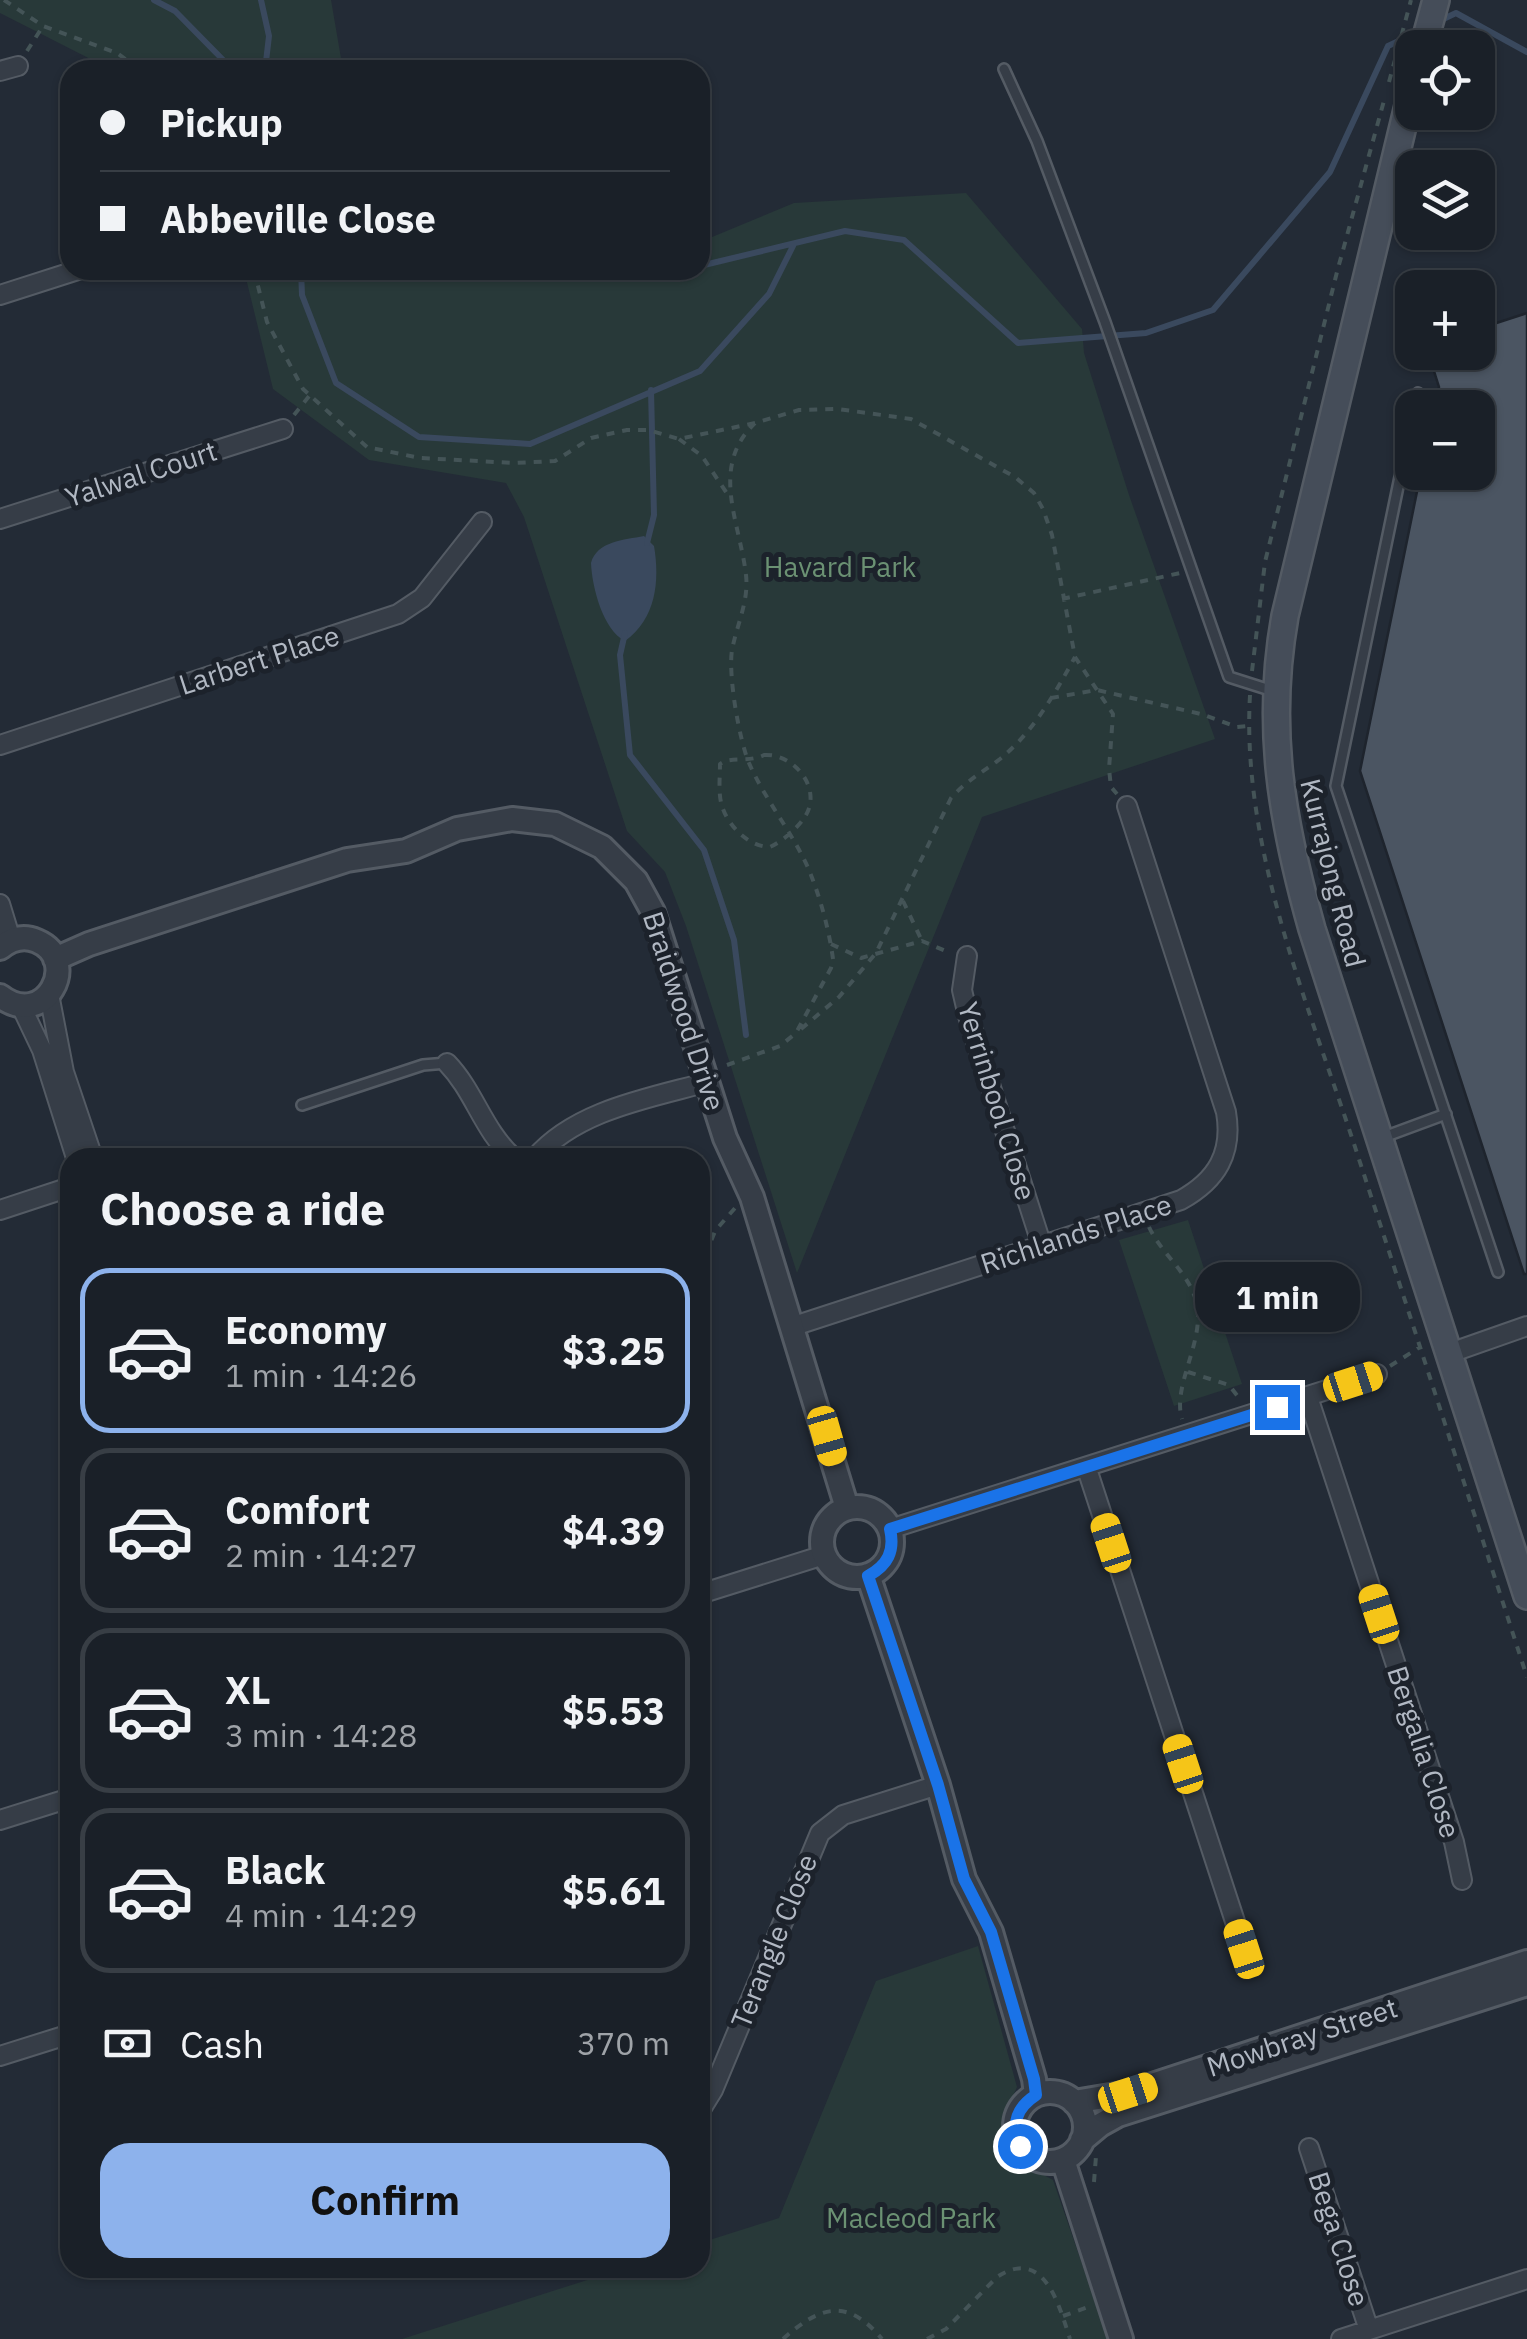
<!DOCTYPE html>
<meta charset="utf-8">
<style>
:root{--surface:#1a2028;--page:#232830;--text:#f1f3f6;--muted:#9fa3a8;--line:#383e45;--accent:#8db2ec}
body{margin:0;font-family:"IBM Plex Sans",sans-serif;background:var(--page);color:var(--text);height:100vh;display:flex;flex-direction:column;font-size:38px;white-space:nowrap}
*{box-sizing:border-box;margin:0}
p{font-size:32px;color:var(--muted)}
.icon{flex:none;width:55px;height:55px;fill:none;stroke:currentColor;stroke-width:2;stroke-linecap:round;stroke-linejoin:round}
.map{position:relative;flex:1;overflow:hidden}
.sheet{position:absolute;left:60px;top:1148px;width:650px;height:1130px;display:flex;flex-direction:column;background:var(--surface);border-radius:30px;box-shadow:0 2px 8px #0004,0 0 0 2px var(--line)}
.sheet>*{flex:none}
.guide{position:absolute;left:60px;top:60px;width:650px;height:220px;border-radius:30px;box-shadow:0 2px 8px #0004,0 0 0 2px var(--line);display:grid;align-content:center;height:220px;padding:0 40px;background:var(--surface)}
.tools{position:absolute;left:1395px;top:30px;display:grid;gap:20px}
.tools a{display:grid;place-items:center;width:100px;height:100px;border-radius:20px;background:var(--surface);box-shadow:0 2px 8px #0004,0 0 0 2px var(--line);font-size:50px}
.end{position:absolute;width:45px;height:45px;margin:-22px;border:12px solid #1a73e8;background:#fff;box-shadow:0 0 0 5px #fff}
.from{border-radius:50%}
.bubble{position:absolute;height:70px;border-radius:30px;background:var(--surface);box-shadow:0 2px 8px #0004,0 0 0 2px var(--line);font-size:32px;font-weight:800;line-height:70px;text-align:center}
.car{position:absolute;width:30px;height:60px;margin:-30px -15px;border-radius:12px;box-shadow:0 0 8px 2px #0007;background:linear-gradient(#f5c518 24%,#345 0 40%,#f5c518 0 76%,#345 0 86%,#f5c518 0)}
.guide b{display:flex;align-items:center;gap:35px;height:95px;font-size:38px}
.guide b+b{border-top:2px solid var(--line)}
.guide i{width:25px;height:25px;background:var(--text)}
ul{padding:0;list-style:none}
li{display:flex;align-items:center;gap:30px;height:165px;margin:0 20px 15px;padding:0 20px;border:5px solid var(--line);border-radius:30px}
li div{flex:1}
li b{display:block;font-size:38px}
li em{font-style:normal;font-weight:800}
li.on{border-color:var(--accent)}
li>.icon{width:90px;height:90px;stroke-width:1.5}
h2{padding:0 40px;font-size:45px;line-height:120px}
.pay{display:flex;align-items:center;gap:25px;height:110px;padding:0 40px;font-size:38px}
.pay p{margin-inline-start:auto}
.cta{display:flex;gap:20px;margin-top:auto;padding:20px 40px}
.cta a{flex:1;height:115px;border-radius:30px;background:var(--accent);color:#111;font-size:40px;font-weight:800;line-height:115px;text-align:center}
.map>svg:first-child{display:block}
</style>
<div class="map">
<svg width="1527" height="2339" viewBox="0 0 1527 2339">
<rect width="100%" height="100%" fill="#232b36"/>
<path fill="#283939" d="M 0,0 L 331,0 L 343,70 L 112,70 L 0,13 Z
M 966,193 L 1082,329 L 1084,353 L 1129,495 L 1215,739 L 982,817 L 797,1273 L 686,926 L 665,872 L 627,831 L 524,517 L 506,483 L 369,460 L 273,389 L 244,270 L 700,270 L 700,242 L 794,203 Z
M 1188,1220 L 1242,1384 L 1174,1406 L 1119,1240 Z
M 978,1946 L 1017,2087 L 1005,2113 L 1005,2142 L 1021,2163 L 1053,2180 L 1108,2339 L 402,2339 L 625,2268 L 700,2268 L 700,2243 L 779,2218 L 876,1981 Z"/>
<path fill="#3a495e" d="M 644,536 L 654,546 C 660,581 656,619 625,641 C 603,630 592,587 591,563 C 597,541 624,540 644,536 Z"/>
<g fill="none" stroke-linecap="round" stroke-linejoin="round">
<path stroke="#3a495e" stroke-width="6" d="M 154,0 L 175,11 L 233,70
M 261,0 L 269,36 L 265,70
M 1437,22 L 1456,13 L 1527,52
M 700,266 L 845,231 L 904,240 L 1018,343 L 1146,333 L 1213,310 L 1330,172 L 1388,46 L 1422,30
M 301,270 L 302,295 L 336,383 L 419,437 L 530,444 L 700,371 L 769,294 L 794,244
M 605,270 L 648,275 L 676,270
M 647,543 L 654,515 L 651,390
M 625,633 L 620,655 L 630,755 L 704,850 L 734,940 L 746,1035"/>
</g>
<path fill="#4b5562" stroke="#1e242d" stroke-width="2.5" d="M 1527,313 L 1527,1274 L 1524,1274 L 1360,771 L 1421,472 L 1478,472 L 1478,408 L 1435,408 L 1439,387 L 1428,352 L 1478,352 L 1478,329 Z"/>
<g fill="none" stroke-linecap="round" stroke-linejoin="round">
<defs>
<path id="service" d="M 1004,69 L 1037,141 L 1105,322 L 1229,677 L 1273,691
M 1415,408 L 1418,393
M 1412,419 L 1336,786 L 1498,1272
M 302,1105 L 423,1065 L 447,1063
M 1381,1138 L 1446,1114"/>
<path id="minor" d="M 0,71 L 18,66
M 0,295 L 78,270
M 0,519 L 283,429
M 0,745 L 398,614 L 422,598 L 482,522
M 0,904 L 11,940
M 967,956 L 962,990 L 968,1016 L 1042,1246
M 49,994 L 64,1072 L 93,1158
M 21,1006 L 42,1050 L 76,1158
M 447,1063 C 475,1092 483,1131 514,1158
M 535,1158 C 576,1110 650,1098 708,1082
M 0,1210 L 70,1187
M 791,1327 L 1181,1200 C 1217,1180 1233,1153 1226,1112 L 1127,806
M 1450,1353 L 1527,1326
M 1308,1397 L 1454,1842 L 1462,1880
M 1087,1469 L 1244,1949
M 890,1529 L 1377,1374
M 700,1594 L 824,1555
M 0,1820 L 70,1798
M 0,2056 L 70,2034
M 700,2111 L 713,2090 L 820,1833 L 843,1815 L 938,1785
M 1309,2148 L 1369,2330
M 1341,2339 L 1527,2279"/>
<path id="tertiary" d="M 0,948 C 11,939 23,935 37,941 C 82,960 45,1031 0,996
M 55,959 L 89,944 L 347,860 L 406,851 L 457,829 L 512,819 L 555,824 L 602,847 L 636,881 L 653,912 L 725,1138 L 752,1197 L 847,1508
M822 1542a35 35 0 1 1 70 0a35 35 0 1 1-70 0Z
M 868,1575 L 938,1785 L 964,1879 L 991,1932 L 1034,2079 L 1036,2095
M1015 2127a35 35 0 1 1 70 0a35 35 0 1 1-70 0Z
M 1074,2102 L 1128,2093 L 1527,1962
M 1082,2140 L 1100,2125 L 1118,2115 L 1527,1984
M 1063,2160 L 1121,2339"/>
<path id="secondary" d="M 1423,48 L 1436,0
M 1412,89 L 1285,616 C 1265,728 1282,822 1312,929 L 1527,1596"/>
</defs>
<use href="#service" stroke="#545b64" stroke-width="14"/>
<use href="#minor" stroke="#545b64" stroke-width="22"/>
<use href="#tertiary" stroke="#545b64" stroke-width="28"/>
<use href="#secondary" stroke="#545b64" stroke-width="30"/>
<path stroke="#445457" stroke-width="4" stroke-dasharray="8 8" stroke-linecap="butt" d="M 4,0 L 43,26 L 117,53 L 140,70
M 27,51 L 43,26
M 1389,82 L 1411,0
M 254,270 L 267,322 L 303,389 L 367,447 L 420,458 L 515,463 L 555,461 L 591,438 L 627,430 L 648,430 L 679,439 L 755,423 L 799,410 L 838,409 L 911,419 L 1015,477 L 1034,493 L 1043,509 L 1052,535 L 1075,657 L 1113,714 L 1109,769 L 1111,787 L 1117,794
M 294,415 L 310,395
M 679,439 L 702,456 L 728,495
M 1062,599 L 1180,573
M 1252,671 L 1265,562 L 1337,272 L 1385,97
M 1250,695 C 1241,848 1309,1006 1356,1150 C 1413,1325 1470,1501 1527,1677
M 1051,698 L 1097,690 L 1201,714 L 1237,727 L 1248,726
M 764,755 C 793,753 822,787 806,815 C 799,827 783,841 770,847 C 749,847 728,826 722,806 C 718,794 720,777 720,764 C 730,756 748,763 764,755 Z
M 903,901 L 922,941
M 831,944 L 861,958 L 922,941 L 948,952
M 801,1029 L 839,997 L 876,953 L 951,798 C 966,781 983,772 1000,759 C 1034,731 1054,695 1075,657
M 727,1065 L 780,1046 L 796,1033 L 831,968 L 833,959 C 829,929 820,897 809,870 C 793,833 765,800 749,763 C 739,739 728,675 732,650 C 737,624 749,601 746,575 C 740,522 709,467 755,423
M 1149,1227 C 1162,1255 1191,1274 1197,1305 C 1204,1343 1172,1386 1182,1419
M 700,1270 L 715,1231 L 735,1208
M 1390,1366 L 1420,1347
M 1188,1372 L 1229,1385 L 1239,1398
M 1094,2182 L 1096,2156
M 1063,2316 L 1091,2306
M 783,2339 C 820,2306 847,2297 882,2339
M 927,2339 L 946,2329 L 997,2277 C 1044,2246 1059,2305 1070,2339"/>
<use href="#service" stroke="#363d47" stroke-width="9"/>
<use href="#minor" stroke="#363d47" stroke-width="18"/>
<use href="#tertiary" stroke="#363d47" stroke-width="22"/>
<use href="#secondary" stroke="#454d59" stroke-width="25"/>
</g>
<g fill="none" stroke-linecap="round" stroke-linejoin="round">
<path stroke="#1a73e8" stroke-width="12" d="M 1020,2146 C 1011,2124 1016,2108 1036,2095 L 1034,2079 L 991,1932 L 964,1879 L 938,1785 L 868,1576 C 888,1565 895,1551 890,1529 L 1277,1407"/>
</g>
<g text-anchor="middle" stroke-width="10" stroke-linejoin="round" paint-order="stroke">
<g font-size="28" fill="#b1b8c3" stroke="#1c222b">
<text transform="translate(141 474) rotate(-18)" y="10">Yalwal Court</text>
<text transform="translate(259 660) rotate(-18)" y="10">Larbert Place</text>
<text transform="translate(1333 873) rotate(76)" y="10">Kurrajong Road</text>
<text transform="translate(684 1011) rotate(72)" y="10">Braidwood Drive</text>
<text transform="translate(997 1101) rotate(73)" y="10">Yerrinbool Close</text>
<text transform="translate(1076 1234) rotate(-18)" y="10">Richlands Place</text>
<text transform="translate(1424 1752) rotate(72)" y="10">Bergalia Close</text>
<text transform="translate(774 1941) rotate(-68)" y="10">Terangle Close</text>
<text transform="translate(1302 2037) rotate(-18)" y="10">Mowbray Street</text>
<text transform="translate(1339 2239) rotate(72)" y="10">Bega Close</text>
</g>
<g font-size="28" fill="#6b9173" stroke="#1c222b">
<text x="840" y="577">Havard Park</text>
<text x="911" y="2228">Macleod Park</text>
</g>
</g>
</svg>
<div class="tools">
<a><svg class="icon" aria-label="locate" viewBox="0 0 24 24"><circle cx="12" cy="12" r="6"/><path d="M12 2v4M12 18v4M2 12h4M18 12h4"/></svg></a>
<a><svg class="icon" aria-label="layers" viewBox="0 0 24 24"><path d="M12 4l9 5-9 5-9-5zM3 14l9 5 9-5"/></svg></a>
<a>+</a>
<a>−</a>
</div>
<i class="end from" style="left:1020px;top:2146px"></i>
<i class="end" style="left:1277px;top:1407px"></i>
<div class="bubble" style="left:1195px;top:1262px;width:165px">1 min</div>
<i class="car" style="left:1353px;top:1382px;rotate:72deg"></i>
<i class="car" style="left:827px;top:1436px;rotate:164deg"></i>
<i class="car" style="left:1111px;top:1543px;rotate:342deg"></i>
<i class="car" style="left:1379px;top:1614px;rotate:342deg"></i>
<i class="car" style="left:1183px;top:1764px;rotate:342deg"></i>
<i class="car" style="left:1244px;top:1949px;rotate:342deg"></i>
<i class="car" style="left:1128px;top:2093px;rotate:72deg"></i>
<div class="guide">
<b><i class="from"></i>Pickup</b>
<b><i></i>Abbeville Close</b>
</div>
<section class="sheet">
<h2>Choose a ride</h2>
<ul>
<li class="on"><svg class="icon" aria-label="car" viewBox="0 0 24 24"><path d="M5 17H2v-5l4-1 3-4h7l3 4 3 1v5h-3M9 17h6M6 11h13"/><circle cx="7" cy="17" r="2"/><circle cx="17" cy="17" r="2"/></svg><div><b>Economy</b><p>1 min · 14:26</p></div><em>$3.25</em></li>
<li><svg class="icon" aria-label="car" viewBox="0 0 24 24"><path d="M5 17H2v-5l4-1 3-4h7l3 4 3 1v5h-3M9 17h6M6 11h13"/><circle cx="7" cy="17" r="2"/><circle cx="17" cy="17" r="2"/></svg><div><b>Comfort</b><p>2 min · 14:27</p></div><em>$4.39</em></li>
<li><svg class="icon" aria-label="car" viewBox="0 0 24 24"><path d="M5 17H2v-5l4-1 3-4h7l3 4 3 1v5h-3M9 17h6M6 11h13"/><circle cx="7" cy="17" r="2"/><circle cx="17" cy="17" r="2"/></svg><div><b>XL</b><p>3 min · 14:28</p></div><em>$5.53</em></li>
<li><svg class="icon" aria-label="car" viewBox="0 0 24 24"><path d="M5 17H2v-5l4-1 3-4h7l3 4 3 1v5h-3M9 17h6M6 11h13"/><circle cx="7" cy="17" r="2"/><circle cx="17" cy="17" r="2"/></svg><div><b>Black</b><p>4 min · 14:29</p></div><em>$5.61</em></li>
</ul>
<div class="pay"><svg class="icon" aria-label="cash" viewBox="0 0 24 24"><path d="M3 7h18v10H3z"/><circle cx="12" cy="12" r="2"/></svg>Cash<p>370 m</p></div>
<div class="cta"><a>Confirm</a></div>
</section>
</div>
